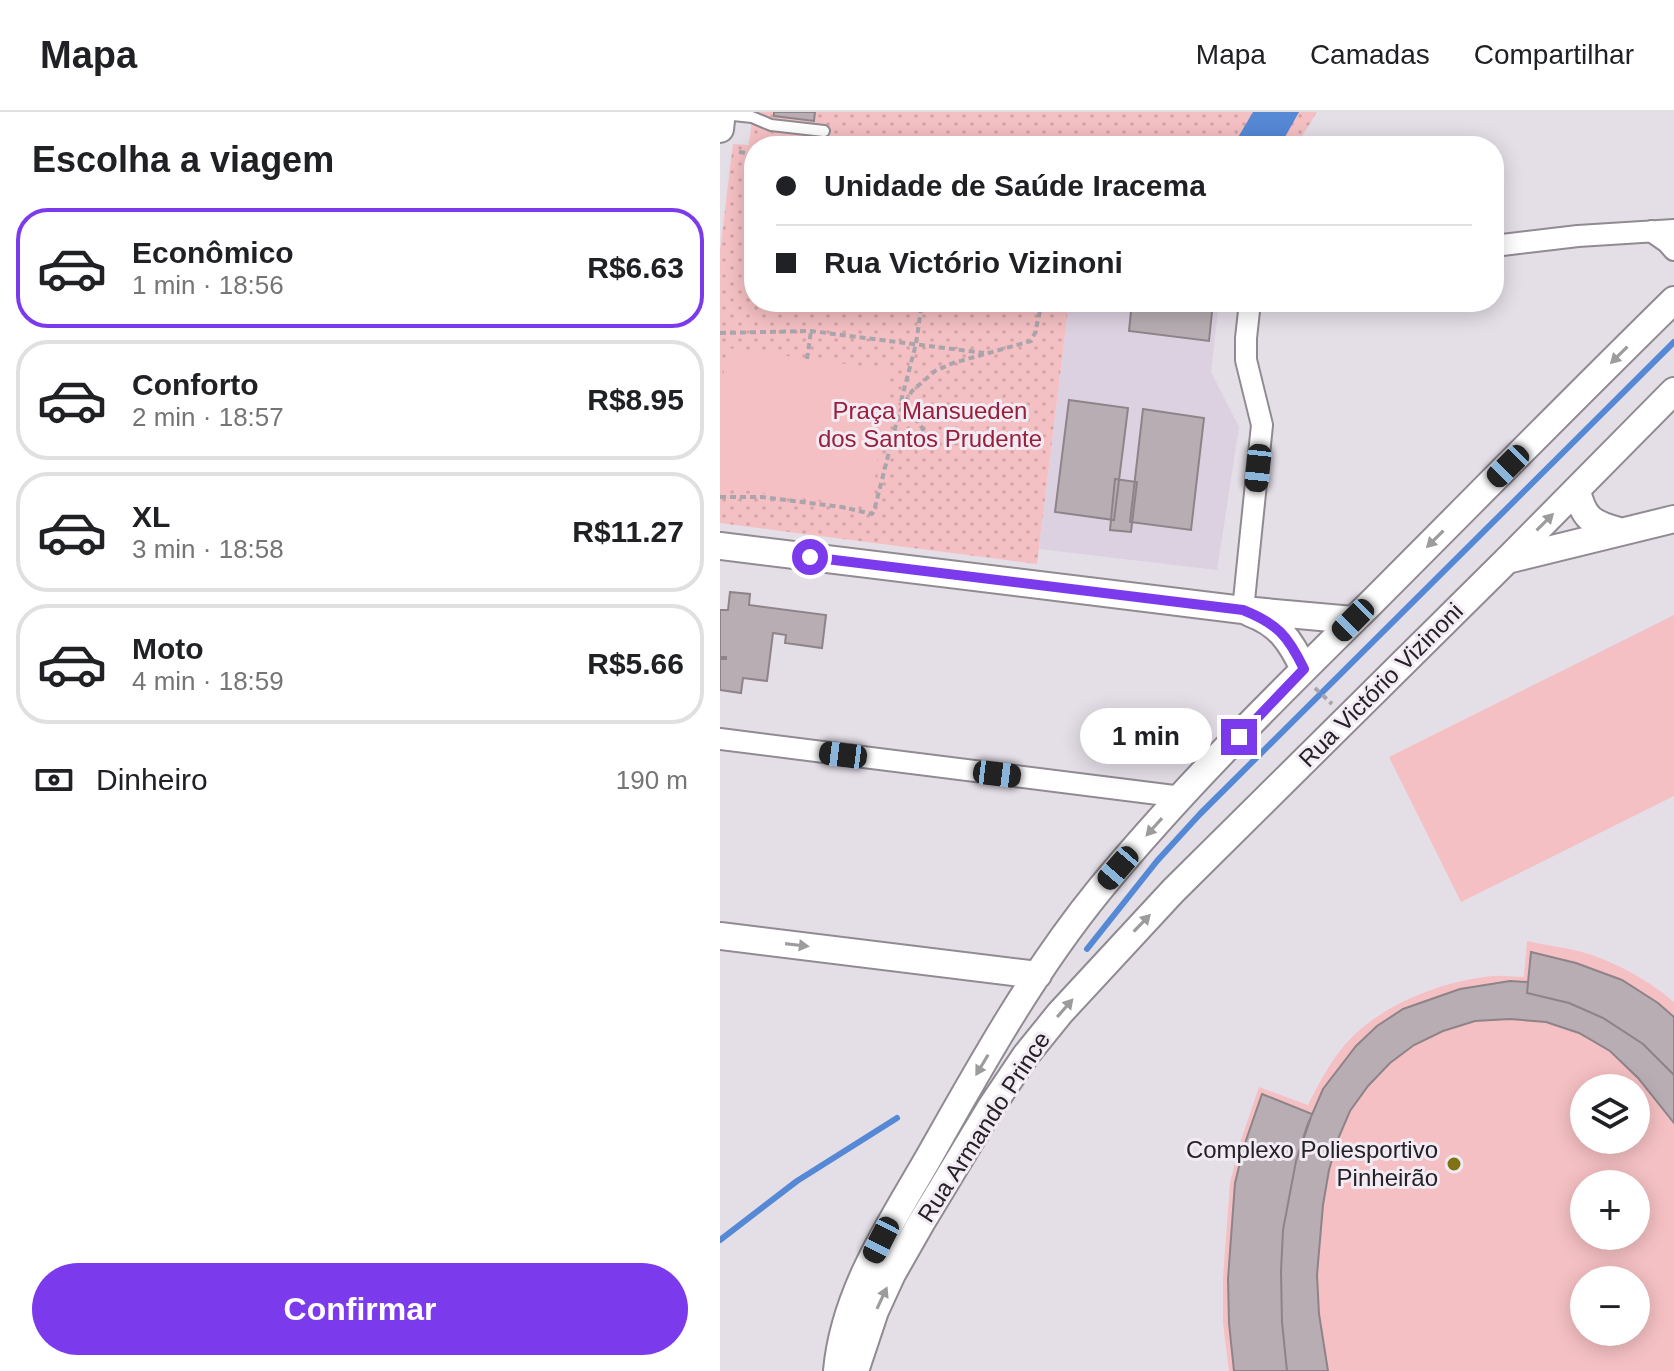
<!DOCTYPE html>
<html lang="pt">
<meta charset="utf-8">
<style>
:root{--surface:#fff;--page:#f6f6f6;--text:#202124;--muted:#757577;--line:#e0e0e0;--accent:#7c3aed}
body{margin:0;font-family:Helvetica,sans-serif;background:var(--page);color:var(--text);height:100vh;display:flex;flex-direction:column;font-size:30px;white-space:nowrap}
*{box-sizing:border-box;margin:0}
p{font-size:26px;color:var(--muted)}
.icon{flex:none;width:44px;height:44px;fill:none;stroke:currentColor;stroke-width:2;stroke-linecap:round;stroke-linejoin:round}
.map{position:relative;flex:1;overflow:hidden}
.drawer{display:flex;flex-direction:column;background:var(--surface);width:720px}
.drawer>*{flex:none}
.guide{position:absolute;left:24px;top:24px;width:760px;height:176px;border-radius:32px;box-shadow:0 4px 20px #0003;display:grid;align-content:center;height:176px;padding:0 32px;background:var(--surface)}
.buttons{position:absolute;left:850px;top:962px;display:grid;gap:16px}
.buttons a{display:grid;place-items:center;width:80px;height:80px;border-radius:50%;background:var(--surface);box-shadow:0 4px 20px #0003;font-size:40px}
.end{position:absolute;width:36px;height:36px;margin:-18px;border:10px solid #7c3aed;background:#fff;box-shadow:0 0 0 4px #fff}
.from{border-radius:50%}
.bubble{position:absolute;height:56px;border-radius:28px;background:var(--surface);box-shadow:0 4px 20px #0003;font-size:26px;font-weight:800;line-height:56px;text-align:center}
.car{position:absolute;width:24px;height:48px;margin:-24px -12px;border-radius:10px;box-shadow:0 0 6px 2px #0007;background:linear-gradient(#222 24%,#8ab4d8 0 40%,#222 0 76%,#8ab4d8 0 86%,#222 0)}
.guide b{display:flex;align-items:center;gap:28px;height:76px;font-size:30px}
.guide b+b{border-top:2px solid var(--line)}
.guide i{width:20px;height:20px;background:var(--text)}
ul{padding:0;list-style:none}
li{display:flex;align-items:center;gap:24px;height:120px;margin:0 16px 12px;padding:0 16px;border:4px solid var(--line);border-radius:32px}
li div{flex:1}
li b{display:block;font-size:30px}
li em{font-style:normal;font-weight:800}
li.on{border-color:var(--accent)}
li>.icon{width:72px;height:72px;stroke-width:1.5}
h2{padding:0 32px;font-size:36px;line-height:96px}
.pay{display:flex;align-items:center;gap:20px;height:88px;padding:0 32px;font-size:30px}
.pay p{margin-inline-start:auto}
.action{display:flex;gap:16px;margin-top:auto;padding:16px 32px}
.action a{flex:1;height:92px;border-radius:48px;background:var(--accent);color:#fff;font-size:32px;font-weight:800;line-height:92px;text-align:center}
header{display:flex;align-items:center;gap:48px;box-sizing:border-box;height:112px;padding:0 40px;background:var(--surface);border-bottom:2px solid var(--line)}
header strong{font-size:38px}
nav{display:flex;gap:44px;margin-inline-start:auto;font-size:28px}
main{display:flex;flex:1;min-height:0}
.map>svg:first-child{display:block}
</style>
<header>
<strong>Mapa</strong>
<nav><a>Mapa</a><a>Camadas</a><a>Compartilhar</a></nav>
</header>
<main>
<section class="drawer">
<h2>Escolha a viagem</h2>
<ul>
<li class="on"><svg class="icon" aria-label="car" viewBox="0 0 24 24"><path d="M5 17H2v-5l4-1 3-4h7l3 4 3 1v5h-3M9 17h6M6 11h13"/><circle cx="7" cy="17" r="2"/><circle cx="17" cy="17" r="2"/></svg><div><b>Econômico</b><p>1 min · 18:56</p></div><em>R$6.63</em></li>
<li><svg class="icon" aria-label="car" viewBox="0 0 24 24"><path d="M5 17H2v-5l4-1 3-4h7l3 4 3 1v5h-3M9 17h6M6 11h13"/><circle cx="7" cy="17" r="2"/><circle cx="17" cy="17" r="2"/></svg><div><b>Conforto</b><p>2 min · 18:57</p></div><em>R$8.95</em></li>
<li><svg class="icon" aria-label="car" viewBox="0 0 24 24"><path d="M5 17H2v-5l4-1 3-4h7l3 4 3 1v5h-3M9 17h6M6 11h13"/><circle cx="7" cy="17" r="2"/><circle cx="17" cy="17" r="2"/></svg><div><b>XL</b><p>3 min · 18:58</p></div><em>R$11.27</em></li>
<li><svg class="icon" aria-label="car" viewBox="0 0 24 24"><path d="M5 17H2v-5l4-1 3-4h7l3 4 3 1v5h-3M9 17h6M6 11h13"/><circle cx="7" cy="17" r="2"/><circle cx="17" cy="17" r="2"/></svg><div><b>Moto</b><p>4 min · 18:59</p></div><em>R$5.66</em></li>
</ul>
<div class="pay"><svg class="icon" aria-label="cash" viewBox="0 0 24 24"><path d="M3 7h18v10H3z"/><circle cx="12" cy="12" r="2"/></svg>Dinheiro<p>190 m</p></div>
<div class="action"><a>Confirmar</a></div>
</section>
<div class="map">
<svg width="954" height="1259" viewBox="0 0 954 1259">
<defs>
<pattern id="park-dots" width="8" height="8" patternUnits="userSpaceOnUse" patternTransform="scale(2)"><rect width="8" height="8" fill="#f5c0c3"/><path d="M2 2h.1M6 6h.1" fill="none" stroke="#d2a5a7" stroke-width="1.8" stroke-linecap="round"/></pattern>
</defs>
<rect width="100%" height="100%" fill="#e4dee7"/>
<path fill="#dcd1e0" d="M 349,190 L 499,190 L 491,260 L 519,315 L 497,458 L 319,437 Z"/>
<path fill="url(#park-dots)" d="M 33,0 L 597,0 L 576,34 L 34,34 L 34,190 L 349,190 L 317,452 L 0,411 L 0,139 L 13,32 L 29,33 Z"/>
<path fill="#f5c0c3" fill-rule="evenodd" d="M 7,236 L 170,258 L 151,395 L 0,375 L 0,288 Z
M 954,503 L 954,684 L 741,790 L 669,645 Z
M 807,829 C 824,833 841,835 858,839 C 892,848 927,867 954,890 L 954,1259 L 509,1259 L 503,1211 L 503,1166 L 510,1071 L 519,1034 L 539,975 L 588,993 C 600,969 613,944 632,925 C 668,890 723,869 773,864 C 783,863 793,865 804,865 ZM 864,976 L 916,976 L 916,1028 L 864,1028 ZM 864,1072 L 916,1072 L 916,1124 L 864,1124 ZM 864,1168 L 916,1168 L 916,1220 L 864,1220 Z"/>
<path fill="#5588d5" d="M 533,0 L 579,0 L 560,34 L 516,34 L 517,27 Z"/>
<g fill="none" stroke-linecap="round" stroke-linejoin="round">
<path stroke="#5588d5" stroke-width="6" d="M 367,837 L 437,749 L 480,702 L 954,230
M 0,1128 L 77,1069 L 177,1006"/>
</g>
<path fill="#b7adb2" stroke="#8d8388" stroke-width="2" d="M 54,0 L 95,0 L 94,9 L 54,4 Z
M 412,190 L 493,190 L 489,229 L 409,219 Z
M 349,288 L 408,296 L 394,408 L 335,400 Z
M 423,297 L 484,306 L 471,418 L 410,410 Z
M 395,367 L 417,370 L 411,420 L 390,418 Z
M 10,480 L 30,482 L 29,493 L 106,503 L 102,536 L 65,531 L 66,523 L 53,521 L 47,569 L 23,566 L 21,581 L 0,578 L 0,547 L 6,547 L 6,545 L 0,545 L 0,498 L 8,498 Z
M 811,840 L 856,851 L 902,868 L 938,891 L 954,905 L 954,963 L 923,932 L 883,906 L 849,891 L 807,881 Z
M 790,869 L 808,870 L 807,881 L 849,891 L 883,906 L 923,932 L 954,963 L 954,1011 L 918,966 L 890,939 L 859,921 L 826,910 L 790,907 L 755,909 L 723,919 L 694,933 L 670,951 L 648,974 L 630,999 L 618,1027 L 609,1058 L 603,1093 L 597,1163 L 599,1202 L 608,1259 L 567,1259 L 562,1210 L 561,1160 L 563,1118 L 576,1049 L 587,1014 L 603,977 L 636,934 L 657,914 L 683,897 L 740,877 Z
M 542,982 L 592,1002 L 576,1049 L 563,1118 L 561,1160 L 562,1210 L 567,1259 L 514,1259 L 509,1211 L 508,1167 L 515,1071 L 524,1034 Z"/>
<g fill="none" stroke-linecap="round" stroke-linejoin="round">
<defs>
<path id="lane" d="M 4,2 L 32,5 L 51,13 L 104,19"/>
<path id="street" d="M 931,119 L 947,130 L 954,138
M 774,134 L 858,124 L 954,118
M 523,498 L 542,313 L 526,248 L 526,226 L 530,190
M 0,627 L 462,685"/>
<path id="secondary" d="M 0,17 L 2,0
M 857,378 C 863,407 873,412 899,419
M 0,434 L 523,498 L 633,508
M 787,448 L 954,407
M 530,501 C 560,512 571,530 584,557
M 0,824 L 318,863
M 117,1259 C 124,1180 170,1113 209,1045 C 261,953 313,859 380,777 C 463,676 558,583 651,491 C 752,390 852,288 954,188
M 135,1259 L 155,1199 L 172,1162 L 201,1111 L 271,995 L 306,943 L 340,901 L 453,779 L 787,448 L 954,279"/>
</defs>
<use href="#lane" stroke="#908a92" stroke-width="14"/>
<use href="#street" stroke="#908a92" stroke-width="24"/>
<use href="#secondary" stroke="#908a92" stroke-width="30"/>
<path stroke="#a9a5ac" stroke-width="4" stroke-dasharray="6 4" stroke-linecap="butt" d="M 19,40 L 34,42
M 0,221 L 91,219 L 264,241
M 87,247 L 91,219
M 181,289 L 196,232 L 202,190
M 184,289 L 208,325
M 0,385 L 42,385 L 122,395 L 152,402 L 154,399 L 179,301 L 192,279 L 215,259 L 233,251 L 311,229 L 315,221 L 322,190
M 595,576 L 612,592"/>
<use href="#lane" stroke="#fff" stroke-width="10"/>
<use href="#street" stroke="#fff" stroke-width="20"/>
<use href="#secondary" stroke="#fff" stroke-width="26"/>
</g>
<defs><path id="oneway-solid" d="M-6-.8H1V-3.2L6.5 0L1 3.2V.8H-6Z" transform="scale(2)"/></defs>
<g fill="#9c9c9d">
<use href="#oneway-solid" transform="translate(899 243) rotate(135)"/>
<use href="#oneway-solid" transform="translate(825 410) rotate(-45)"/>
<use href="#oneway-solid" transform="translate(715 427) rotate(135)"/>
<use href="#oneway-solid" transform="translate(434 715) rotate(132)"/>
<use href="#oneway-solid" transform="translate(422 811) rotate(-46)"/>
<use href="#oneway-solid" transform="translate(77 833) rotate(7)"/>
<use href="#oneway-solid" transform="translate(345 896) rotate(-49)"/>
<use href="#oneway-solid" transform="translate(262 953) rotate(121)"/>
<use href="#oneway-solid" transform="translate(162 1186) rotate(-65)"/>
</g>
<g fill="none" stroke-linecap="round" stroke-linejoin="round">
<path stroke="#7c3aed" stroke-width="10" d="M 90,445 L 523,498 C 558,512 568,524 584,557 L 519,625"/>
</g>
<circle fill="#7f7315" stroke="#f2ebf4" stroke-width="3" cx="734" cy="1052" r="8"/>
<g text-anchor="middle" stroke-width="6" stroke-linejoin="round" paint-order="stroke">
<g font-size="24" fill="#9b1e3a" stroke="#f2ebf4">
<text x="210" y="307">Praça Mansueden<tspan x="210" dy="28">dos Santos Prudente</tspan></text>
</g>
<g font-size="24" fill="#242225" stroke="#f2ebf4">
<text transform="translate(661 573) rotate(-45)" y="8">Rua Victório Vizinoni</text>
<text transform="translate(264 1015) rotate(-57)" y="8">Rua Armando Prince</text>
</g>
<g font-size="24" fill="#242225" stroke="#f2ebf4" text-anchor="end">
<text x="718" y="1046">Complexo Poliesportivo<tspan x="718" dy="28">Pinheirão</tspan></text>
</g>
</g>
</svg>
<div class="buttons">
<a><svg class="icon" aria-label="layers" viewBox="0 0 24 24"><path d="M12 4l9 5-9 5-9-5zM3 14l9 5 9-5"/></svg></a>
<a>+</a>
<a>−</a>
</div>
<i class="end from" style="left:90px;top:445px"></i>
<i class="end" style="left:519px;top:625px"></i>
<div class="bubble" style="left:360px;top:596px;width:132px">1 min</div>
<i class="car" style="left:788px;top:354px;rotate:225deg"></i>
<i class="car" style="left:538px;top:356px;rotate:186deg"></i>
<i class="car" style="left:633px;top:508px;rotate:225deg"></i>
<i class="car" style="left:123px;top:643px;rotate:277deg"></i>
<i class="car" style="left:277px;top:662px;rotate:97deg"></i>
<i class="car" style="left:398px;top:756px;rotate:221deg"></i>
<i class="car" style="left:161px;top:1128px;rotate:207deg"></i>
<div class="guide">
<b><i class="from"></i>Unidade de Saúde Iracema</b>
<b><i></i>Rua Victório Vizinoni</b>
</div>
</div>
</main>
